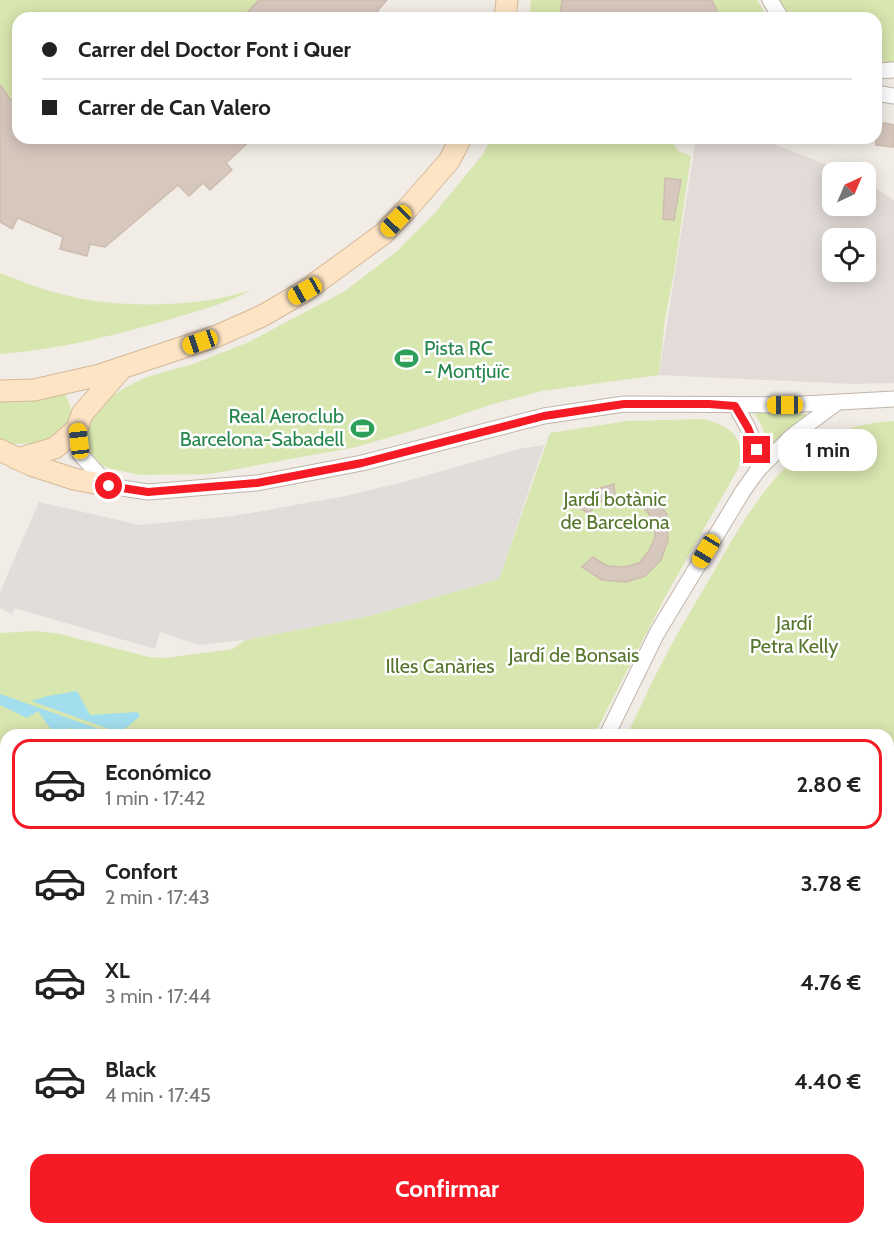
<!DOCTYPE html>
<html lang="es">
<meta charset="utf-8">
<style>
:root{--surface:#fff;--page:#f2f2f2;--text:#222;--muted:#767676;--line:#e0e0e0;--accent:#f51a24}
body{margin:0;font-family:Cabin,sans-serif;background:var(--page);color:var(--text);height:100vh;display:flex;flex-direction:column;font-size:22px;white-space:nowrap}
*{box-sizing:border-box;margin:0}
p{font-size:20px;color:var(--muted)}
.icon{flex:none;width:33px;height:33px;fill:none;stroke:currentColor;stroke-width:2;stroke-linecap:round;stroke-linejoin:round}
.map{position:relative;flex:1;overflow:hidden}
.panel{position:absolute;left:0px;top:729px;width:894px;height:506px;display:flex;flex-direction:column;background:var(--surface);border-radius:18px 18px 0 0;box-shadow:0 3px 15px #0003}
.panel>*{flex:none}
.guide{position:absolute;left:12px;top:12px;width:870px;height:132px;border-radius:18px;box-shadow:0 3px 15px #0003;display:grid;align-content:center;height:132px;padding:0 30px;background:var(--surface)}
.needle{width:39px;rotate:44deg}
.buttons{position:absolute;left:822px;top:162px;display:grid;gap:12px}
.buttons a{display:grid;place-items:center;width:54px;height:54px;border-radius:12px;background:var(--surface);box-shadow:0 3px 15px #0003;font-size:30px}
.end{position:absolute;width:27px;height:27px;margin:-14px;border:8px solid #f51a24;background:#fff;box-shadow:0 0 0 3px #fff}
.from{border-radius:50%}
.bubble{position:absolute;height:42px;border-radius:18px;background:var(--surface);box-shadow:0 3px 15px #0003;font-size:20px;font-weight:700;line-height:42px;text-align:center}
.car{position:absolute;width:18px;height:36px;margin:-18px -9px;border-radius:8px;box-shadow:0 0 4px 2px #0007;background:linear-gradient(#f5c518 24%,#345 0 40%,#f5c518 0 76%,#345 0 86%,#f5c518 0)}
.guide b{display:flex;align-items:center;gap:21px;height:57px;font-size:22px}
.guide b+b{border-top:2px solid var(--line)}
.guide i{width:15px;height:15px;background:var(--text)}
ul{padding:10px 0 0;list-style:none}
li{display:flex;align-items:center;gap:18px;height:90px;margin:0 12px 9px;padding:0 18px;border:3px solid transparent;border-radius:18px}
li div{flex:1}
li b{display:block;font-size:22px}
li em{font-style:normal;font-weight:700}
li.selected{border-color:var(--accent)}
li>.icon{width:54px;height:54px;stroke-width:1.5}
.action{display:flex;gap:12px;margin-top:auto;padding:12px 30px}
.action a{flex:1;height:69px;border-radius:18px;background:var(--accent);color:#fff;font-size:24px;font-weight:700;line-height:69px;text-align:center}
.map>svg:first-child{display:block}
</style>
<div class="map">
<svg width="894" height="1234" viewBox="0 0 894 1234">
<rect width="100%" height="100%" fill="#f2ece6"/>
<path fill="#e2dbd7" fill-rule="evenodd" d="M 696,138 L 758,138 L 846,172 L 832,172 L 832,206 L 866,206 L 866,182 L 894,200 L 894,383 L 852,384 L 659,375 ZM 832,238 L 866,238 L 866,272 L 832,272 Z"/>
<path fill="#d8e6af" d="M 0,0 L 387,0 L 377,11 L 383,17 L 382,18 L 18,18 L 18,138 L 226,163 L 232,170 L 210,190 L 203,183 L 189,196 L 178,186 L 105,247 C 68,241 33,227 0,209 Z
M 531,0 L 562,0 L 560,18 L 529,18 Z
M 712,0 L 757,0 L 768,18 L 720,18 Z
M 777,0 L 894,0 L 894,63 L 876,63 L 876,18 L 793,18 Z
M 491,138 L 670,138 L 678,151 L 691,156 L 674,273 L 665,319 L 659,375 L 542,391 L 493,404 L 428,426 L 356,447 L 210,474 L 141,475 L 111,469 L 102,465 L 94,457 L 87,447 L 84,438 L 85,429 L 89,420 L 104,401 L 128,386 L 147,377 L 193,364 L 249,342 L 345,291 L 396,252 L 434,214 L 483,154 Z
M 0,273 C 19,280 37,288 57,293 C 104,306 155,307 204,301 C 219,299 235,294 250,291 C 225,304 198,311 171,319 C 116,335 58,350 0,354 Z
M 64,393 C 74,409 72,416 65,432 L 41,443 L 6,444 L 0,439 L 0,401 Z
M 757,413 L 805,414 L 808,416 L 769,447 L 762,426 L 755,415 Z
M 704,419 C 720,424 738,430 740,448 C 741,454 739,461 739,467 L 665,597 L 594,735 L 6,735 L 6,1019 L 0,1018 L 0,633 L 37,631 L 60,634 L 149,657 L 165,658 L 233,649 L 245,640 L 369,616 L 499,579 L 550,433 L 627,421 Z
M 894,421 L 894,798 L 888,796 L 888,735 L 627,735 C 639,710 650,685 663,661 C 677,633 694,606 710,578 C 735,535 769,472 812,446 C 839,429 863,423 894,421 Z
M 888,820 L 894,821 L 894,966 L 888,961 Z
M 0,1040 L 6,1041 L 6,1228 L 683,1229 L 680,1234 L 0,1234 Z
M 888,1052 L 894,1057 L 894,1234 L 858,1234 L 858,1229 L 888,1228 Z
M 734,1229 L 734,1228 L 790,1229 L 786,1234 L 731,1234 Z"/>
<path fill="#e0dddb" d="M 544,445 L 499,579 L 369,616 L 245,640 L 198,645 L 160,632 L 155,649 L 14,608 L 12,614 L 0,608 L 0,592 L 39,502 L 140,525 L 234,516 L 345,496 L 404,482 L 519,449 Z"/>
<path fill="#a3deee" d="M 77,691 L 90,715 L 137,712 L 140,716 L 120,733 L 31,701 L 48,696 Z
M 0,694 L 116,735 L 78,735 L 71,728 L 54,734 L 38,711 L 27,718 L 0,705 Z"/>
<path fill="#d7c8be" stroke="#cebcaf" stroke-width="1.5" d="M 259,0 L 387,0 L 377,11 L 385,18 L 242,18 Z
M 562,0 L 712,0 L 720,18 L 560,18 Z
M 0,85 L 9,98 L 18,104 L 18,138 L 253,138 L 226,163 L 232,170 L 210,190 L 203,183 L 189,196 L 178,185 L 105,247 L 90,244 L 87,256 L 60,249 L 63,237 L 18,218 L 12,229 L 0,222 Z
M 884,123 L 894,125 L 894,147 L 876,145 L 876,128 Z
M 665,178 L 681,180 L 674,220 L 663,219 Z
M 614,484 L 615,497 L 601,502 L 588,513 L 578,507 L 594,490 Z
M 656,497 L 667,515 L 668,540 L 661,560 L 645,576 L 626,582 L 602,580 L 582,567 L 593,557 L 607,566 L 625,567 L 639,563 L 649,551 L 655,537 L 654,521 L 644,508 Z"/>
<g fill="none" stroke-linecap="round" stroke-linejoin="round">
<defs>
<path id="street" d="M 770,0 L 781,18
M 876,71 L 894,70
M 876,93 L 894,96
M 736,406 L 748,428 L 757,450 L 758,470
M 77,429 L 80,454 L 109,486 L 148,492 L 257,483 L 362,463 L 544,416 L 624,404 L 785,405 L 894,399
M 607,735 L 657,633 L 743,491 L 758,470 L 792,436 L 838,402
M 888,813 L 894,815
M 0,1040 L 6,1041
M 22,1234 L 27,1228"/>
<path id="secondary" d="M 505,18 L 507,0
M 0,391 L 34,390 L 100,375 L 217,336 L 262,316 L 305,291 L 383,234 L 408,208 L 449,161 L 461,138
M 0,450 L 31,465 L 74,479 L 109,486
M 17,459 L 55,448 L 77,429 L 82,414 L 122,368"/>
</defs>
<use href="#street" stroke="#c1b5ab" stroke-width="17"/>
<use href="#secondary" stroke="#d5b998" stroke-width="23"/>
<use href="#street" stroke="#fff" stroke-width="15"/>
<use href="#secondary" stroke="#fde4c5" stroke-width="21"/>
</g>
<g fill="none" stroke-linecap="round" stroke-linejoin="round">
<path stroke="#f51a24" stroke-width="8" d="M 109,486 L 148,492 L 257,483 L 362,463 L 544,416 L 624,404 L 709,404 L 735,406 L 748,428 L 757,450"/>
</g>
<defs>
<symbol id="stadium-bare" viewBox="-9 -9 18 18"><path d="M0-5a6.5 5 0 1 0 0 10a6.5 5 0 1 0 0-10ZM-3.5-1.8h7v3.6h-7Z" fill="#2e9e5b" stroke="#fff" stroke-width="2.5" paint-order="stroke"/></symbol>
</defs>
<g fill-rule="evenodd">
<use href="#stadium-bare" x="390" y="342" width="33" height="33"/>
<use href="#stadium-bare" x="346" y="412" width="33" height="33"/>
</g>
<g text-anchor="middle" stroke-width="5" stroke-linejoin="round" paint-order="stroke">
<g font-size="20" fill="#27864d" stroke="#fff" text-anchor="start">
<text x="424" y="355">Pista RC<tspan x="424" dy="23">- Montjuïc</tspan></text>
<text x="344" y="423" text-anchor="end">Real Aeroclub<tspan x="344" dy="23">Barcelona-Sabadell</tspan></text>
</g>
<g font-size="20" fill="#55752a" stroke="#fff">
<text x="615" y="506">Jardí botànic<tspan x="615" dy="23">de Barcelona</tspan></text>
<text x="794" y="630">Jardí<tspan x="794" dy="23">Petra Kelly</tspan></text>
<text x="574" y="662">Jardí de Bonsais</text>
<text x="440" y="673">Illes Canàries</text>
</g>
</g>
</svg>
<div class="buttons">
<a><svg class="needle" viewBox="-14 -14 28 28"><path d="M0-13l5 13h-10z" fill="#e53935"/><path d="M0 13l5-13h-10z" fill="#767676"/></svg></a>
<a><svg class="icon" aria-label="locate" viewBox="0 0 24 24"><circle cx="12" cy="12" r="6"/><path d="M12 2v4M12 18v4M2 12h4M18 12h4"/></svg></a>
</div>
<i class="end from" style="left:109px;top:486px"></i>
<i class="end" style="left:757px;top:450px"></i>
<div class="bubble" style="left:778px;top:429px;width:99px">1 min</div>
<i class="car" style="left:396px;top:221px;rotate:224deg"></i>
<i class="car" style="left:305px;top:291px;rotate:241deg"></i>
<i class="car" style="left:200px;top:342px;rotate:251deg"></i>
<i class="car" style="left:785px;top:405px;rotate:270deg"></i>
<i class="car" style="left:79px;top:441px;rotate:353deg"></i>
<i class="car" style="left:706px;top:551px;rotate:211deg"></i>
<div class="guide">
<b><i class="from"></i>Carrer del Doctor Font i Quer</b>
<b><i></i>Carrer de Can Valero</b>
</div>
<section class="panel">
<ul>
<li class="selected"><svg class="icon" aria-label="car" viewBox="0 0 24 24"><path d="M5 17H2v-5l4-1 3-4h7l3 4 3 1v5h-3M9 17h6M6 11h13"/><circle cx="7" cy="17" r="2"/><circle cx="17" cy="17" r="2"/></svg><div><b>Económico</b><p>1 min · 17:42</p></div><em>2.80 €</em></li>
<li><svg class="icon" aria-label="car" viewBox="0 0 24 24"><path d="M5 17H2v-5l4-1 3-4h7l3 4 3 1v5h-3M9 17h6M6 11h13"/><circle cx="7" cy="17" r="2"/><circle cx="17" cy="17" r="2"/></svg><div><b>Confort</b><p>2 min · 17:43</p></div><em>3.78 €</em></li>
<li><svg class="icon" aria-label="car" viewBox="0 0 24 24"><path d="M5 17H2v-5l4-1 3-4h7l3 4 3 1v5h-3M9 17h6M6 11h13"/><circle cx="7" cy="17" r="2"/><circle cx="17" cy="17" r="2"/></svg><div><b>XL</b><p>3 min · 17:44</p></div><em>4.76 €</em></li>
<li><svg class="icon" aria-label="car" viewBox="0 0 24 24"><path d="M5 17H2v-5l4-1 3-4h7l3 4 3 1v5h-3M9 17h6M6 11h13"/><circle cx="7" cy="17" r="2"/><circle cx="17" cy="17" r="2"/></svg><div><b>Black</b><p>4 min · 17:45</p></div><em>4.40 €</em></li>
</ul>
<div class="action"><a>Confirmar</a></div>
</section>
</div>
